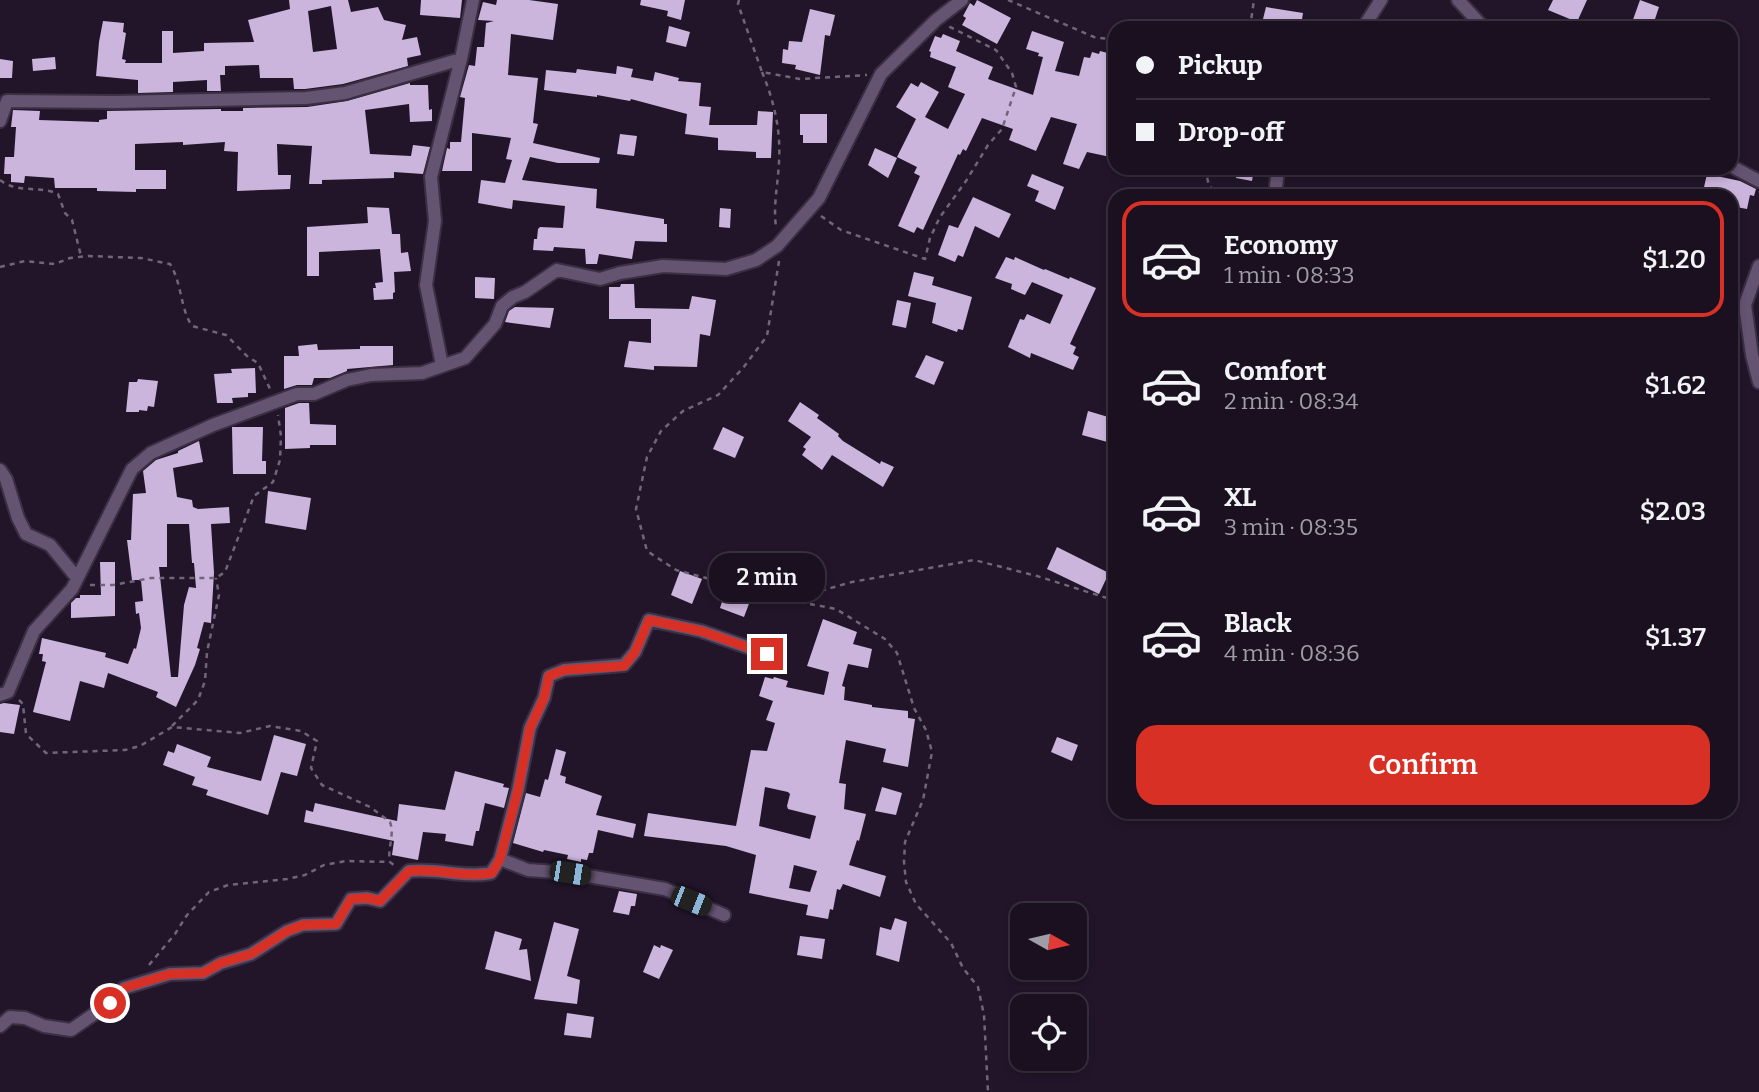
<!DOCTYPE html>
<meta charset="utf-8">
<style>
:root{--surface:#1a1020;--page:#271e2d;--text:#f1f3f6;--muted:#9f9da5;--line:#38303e;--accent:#d93025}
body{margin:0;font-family:Bitter,serif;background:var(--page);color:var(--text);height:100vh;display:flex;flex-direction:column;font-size:26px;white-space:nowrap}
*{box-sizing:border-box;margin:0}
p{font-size:23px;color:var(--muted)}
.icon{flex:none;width:38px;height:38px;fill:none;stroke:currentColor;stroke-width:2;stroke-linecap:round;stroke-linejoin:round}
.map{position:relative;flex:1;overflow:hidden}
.sheet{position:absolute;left:1108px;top:189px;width:630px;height:630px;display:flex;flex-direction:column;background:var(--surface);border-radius:21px;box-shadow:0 4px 10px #0003,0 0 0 2px var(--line)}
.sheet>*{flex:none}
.hud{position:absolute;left:1108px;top:21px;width:630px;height:154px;border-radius:21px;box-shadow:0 4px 10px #0003,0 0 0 2px var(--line);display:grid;align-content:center;height:154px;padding:0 28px;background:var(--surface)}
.needle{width:46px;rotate:98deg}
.controls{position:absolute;left:1010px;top:903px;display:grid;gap:14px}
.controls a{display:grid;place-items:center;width:77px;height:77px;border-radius:14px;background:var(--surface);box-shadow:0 4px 10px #0003,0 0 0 2px var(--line);font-size:35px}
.end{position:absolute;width:32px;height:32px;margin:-16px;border:9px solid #d93025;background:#fff;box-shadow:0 0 0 4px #fff}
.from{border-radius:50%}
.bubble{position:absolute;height:49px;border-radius:21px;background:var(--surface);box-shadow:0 4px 10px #0003,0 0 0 2px var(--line);font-size:23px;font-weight:600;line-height:49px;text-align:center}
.car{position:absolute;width:21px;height:42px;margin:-21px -10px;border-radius:9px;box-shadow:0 0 5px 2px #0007;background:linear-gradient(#222 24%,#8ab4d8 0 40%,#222 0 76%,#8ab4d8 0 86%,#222 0)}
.hud b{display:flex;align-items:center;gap:24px;height:66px;font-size:26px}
.hud b+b{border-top:2px solid var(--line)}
.hud i{width:18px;height:18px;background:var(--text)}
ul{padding:12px 0 0;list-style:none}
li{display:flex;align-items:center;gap:21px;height:116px;margin:0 14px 10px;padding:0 14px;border:4px solid transparent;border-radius:21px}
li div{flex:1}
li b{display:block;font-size:26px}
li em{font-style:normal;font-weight:600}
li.current{border-color:var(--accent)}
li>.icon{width:63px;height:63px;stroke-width:1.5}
.button{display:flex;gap:14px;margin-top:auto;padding:14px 28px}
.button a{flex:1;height:80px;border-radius:21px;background:var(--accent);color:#fff;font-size:28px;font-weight:600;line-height:80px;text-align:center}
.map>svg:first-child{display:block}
</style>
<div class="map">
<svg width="1759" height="1092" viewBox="0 0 1759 1092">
<rect width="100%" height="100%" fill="#22152a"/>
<path fill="#ccb5dc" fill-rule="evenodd" d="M 289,0 L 348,0 L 351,12 L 378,7 L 384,20 L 406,25 L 402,40 L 417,37 L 421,55 L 407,58 L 408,66 L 343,84 L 305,89 L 294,89 L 293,78 L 260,78 L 259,65 L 225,66 L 225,75 L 220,75 L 221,91 L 207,91 L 207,80 L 173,82 L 173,92 L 138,93 L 138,80 L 96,76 L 99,42 L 103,21 L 124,23 L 123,32 L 126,33 L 122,59 L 126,60 L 125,63 L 162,63 L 162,31 L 173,31 L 173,53 L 204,51 L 204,43 L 254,42 L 248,20 L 290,9 ZM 331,6 L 337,49 L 313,52 L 308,11 Z
M 421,0 L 462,0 L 460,18 L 420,15 Z
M 497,0 L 529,0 L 558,4 L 553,40 L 511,34 L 508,75 L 538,78 L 533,123 L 538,124 L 533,143 L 600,158 L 599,163 L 558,163 L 530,157 L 522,180 L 597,189 L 596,208 L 664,219 L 664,224 L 667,224 L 667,242 L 635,241 L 632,259 L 599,254 L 597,264 L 586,264 L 585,249 L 554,247 L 553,251 L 533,250 L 534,239 L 537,239 L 538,229 L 540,227 L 563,228 L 565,206 L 513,200 L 512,209 L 478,203 L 481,180 L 505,183 L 512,160 L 506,159 L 511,138 L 472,133 L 472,171 L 442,171 L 447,148 L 450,149 L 450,142 L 461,142 L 465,98 L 460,97 L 469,65 L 475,66 L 477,47 L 484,47 L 486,23 L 494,21 L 478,20 L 483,2 L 496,5 Z
M 641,0 L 685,0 L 681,20 L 667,16 L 668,11 L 640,5 Z
M 977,0 L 1011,18 L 997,44 L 962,25 L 966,18 L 963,16 L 970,3 L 974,6 Z
M 1553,0 L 1587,0 L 1577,22 L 1548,10 Z
M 1640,0 L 1659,7 L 1652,28 L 1630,28 Z
M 1266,7 L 1303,13 L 1301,26 L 1263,19 Z
M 810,9 L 835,15 L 830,36 L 825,35 L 820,75 L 795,69 L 796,65 L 782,63 L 783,49 L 788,50 L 789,41 L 802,42 Z
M 669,26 L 690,32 L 686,47 L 666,42 Z
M 1032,31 L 1064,42 L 1055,71 L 1079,76 L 1084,57 L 1090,58 L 1092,52 L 1099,54 L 1100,51 L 1115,55 L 1115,158 L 1087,152 L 1079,169 L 1063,164 L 1077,124 L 1051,117 L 1036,151 L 1009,140 L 1013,129 L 982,118 L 966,151 L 963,149 L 960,155 L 958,154 L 923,230 L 917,227 L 914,233 L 898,226 L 920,176 L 914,173 L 917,167 L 897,157 L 916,119 L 896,107 L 911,83 L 918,87 L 921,82 L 939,92 L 925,117 L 948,129 L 965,94 L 948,87 L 956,67 L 930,57 L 931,52 L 929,51 L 935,36 L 941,38 L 943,34 L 960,41 L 956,51 L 993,67 L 988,79 L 1033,95 L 1043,57 L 1038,56 L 1039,53 L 1026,49 Z
M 55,57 L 56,69 L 33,71 L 32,59 Z
M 0,59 L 13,61 L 12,78 L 0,78 Z
M 617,66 L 633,69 L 631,77 L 653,81 L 655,72 L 679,78 L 678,81 L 701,83 L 699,106 L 711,107 L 709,125 L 757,125 L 758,111 L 773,112 L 771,158 L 756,158 L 756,152 L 718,150 L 718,138 L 685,134 L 687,114 L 631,99 L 630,101 L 597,95 L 597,97 L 544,90 L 546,70 L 576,73 L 577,69 L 616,74 Z
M 410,83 L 410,85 L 428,85 L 429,110 L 432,109 L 432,121 L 410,122 L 409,104 L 365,110 L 370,154 L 411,156 L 413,145 L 430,147 L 423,174 L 394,172 L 394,178 L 322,180 L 322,184 L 309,184 L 312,146 L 277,144 L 278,175 L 291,175 L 290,189 L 237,191 L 238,152 L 224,151 L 225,142 L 183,145 L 183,142 L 135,144 L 135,170 L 166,170 L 166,189 L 136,189 L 136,192 L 97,191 L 97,188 L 55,188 L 54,178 L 25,176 L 24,183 L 11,182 L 11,174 L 4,174 L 5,157 L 14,157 L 16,127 L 11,127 L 13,110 L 40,111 L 39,120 L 99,122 L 99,120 L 107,119 L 107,111 L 221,109 L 221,111 L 243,111 L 243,108 L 307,107 L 347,101 Z
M 800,114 L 827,114 L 827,143 L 803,143 L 803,135 L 800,135 Z
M 620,134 L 637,136 L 634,156 L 617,154 Z
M 875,148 L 897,158 L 888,178 L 868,165 Z
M 1238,168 L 1254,168 L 1252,181 L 1236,178 Z
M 1032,174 L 1064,187 L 1055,210 L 1035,201 L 1039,191 L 1027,186 Z
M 1707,174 L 1740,181 L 1756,189 L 1754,196 L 1750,195 L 1747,209 L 1731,206 L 1731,196 L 1702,196 Z
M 973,197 L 1011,214 L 999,238 L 975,226 L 963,257 L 958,255 L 955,262 L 938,255 L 949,225 L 958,228 Z
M 367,207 L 389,208 L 392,234 L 400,234 L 401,253 L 408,252 L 411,271 L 394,272 L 395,292 L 393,293 L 393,299 L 374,300 L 373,288 L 376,288 L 375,283 L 383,282 L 380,249 L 319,252 L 319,276 L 307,276 L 307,227 L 368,223 Z
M 720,208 L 731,209 L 730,228 L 719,227 Z
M 1006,257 L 1014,260 L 1015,257 L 1044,270 L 1045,269 L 1069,279 L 1070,277 L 1096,288 L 1070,344 L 1076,347 L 1073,354 L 1079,357 L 1073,370 L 1031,353 L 1030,358 L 1008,347 L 1020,319 L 1024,320 L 1027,314 L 1050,324 L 1063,295 L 1032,282 L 1025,295 L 1011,289 L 1012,284 L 995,278 Z
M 914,272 L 934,277 L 932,285 L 972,297 L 963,330 L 958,329 L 957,332 L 932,323 L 936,303 L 908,296 Z
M 475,277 L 495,278 L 494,299 L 475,298 Z
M 621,284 L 634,284 L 635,308 L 689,309 L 692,296 L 716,300 L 710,336 L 700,334 L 697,367 L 654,366 L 654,370 L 624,367 L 629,341 L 651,343 L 651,319 L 609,319 L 609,287 L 620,287 Z
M 897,300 L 911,303 L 906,328 L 892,325 Z
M 515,307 L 554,308 L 550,328 L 505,322 L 509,311 Z
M 317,344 L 318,350 L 360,349 L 360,346 L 393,346 L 393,365 L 347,369 L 347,371 L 330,378 L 314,378 L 312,385 L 297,385 L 284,389 L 284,356 L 299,356 L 298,346 Z
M 926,355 L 944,362 L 934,385 L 915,377 Z
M 255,368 L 256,393 L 248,393 L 248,397 L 232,398 L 233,403 L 217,403 L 214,374 L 232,373 L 231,369 Z
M 138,379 L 158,381 L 154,407 L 148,406 L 147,411 L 139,410 L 139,412 L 126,412 L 129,382 L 137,382 Z
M 800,402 L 819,415 L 817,418 L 839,434 L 838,436 L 843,441 L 880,464 L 881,461 L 894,467 L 883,487 L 832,455 L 822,470 L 802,455 L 806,449 L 803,447 L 811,437 L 788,421 Z
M 299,403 L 309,403 L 310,424 L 336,425 L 336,445 L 310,445 L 310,448 L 285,449 L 285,408 Z
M 1088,411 L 1115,419 L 1111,443 L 1082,435 Z
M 232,427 L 263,427 L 262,461 L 266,461 L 266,474 L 233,474 Z
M 723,427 L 744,437 L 735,458 L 713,449 Z
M 199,441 L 203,462 L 173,468 L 177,497 L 192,500 L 193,507 L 198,509 L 229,507 L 230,523 L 211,524 L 214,573 L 211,623 L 204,622 L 197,648 L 200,649 L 195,665 L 176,707 L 156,697 L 158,692 L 108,673 L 104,688 L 80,681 L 70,721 L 33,712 L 46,662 L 42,661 L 43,654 L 39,654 L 42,638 L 106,653 L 105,657 L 128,664 L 134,648 L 136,649 L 141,628 L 139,613 L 136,614 L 135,602 L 143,601 L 141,580 L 132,580 L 127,540 L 131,540 L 133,494 L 146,493 L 143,471 L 156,460 L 178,453 L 178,451 ZM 167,524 L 189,524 L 192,563 L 194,563 L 196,588 L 189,587 L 184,605 L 178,677 L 171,677 L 159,567 L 167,567 Z
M 268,491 L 311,498 L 306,530 L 265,523 Z
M 1057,547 L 1109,573 L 1099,594 L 1047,569 Z
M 100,562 L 115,562 L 115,616 L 71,618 L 71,603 L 76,598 L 80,598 L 80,595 L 101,595 Z
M 680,571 L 702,579 L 692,604 L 671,595 Z
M 725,592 L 750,601 L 744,617 L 720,608 Z
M 823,619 L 857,632 L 853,644 L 872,649 L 868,668 L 848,664 L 842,686 L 845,687 L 844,700 L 872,705 L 872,707 L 908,711 L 908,718 L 915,719 L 908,767 L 883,762 L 886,749 L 846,740 L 839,783 L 846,784 L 844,809 L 866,814 L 859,841 L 857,840 L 849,865 L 886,876 L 880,897 L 843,884 L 840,890 L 837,889 L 833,910 L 830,909 L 828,919 L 806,915 L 808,905 L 749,893 L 756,855 L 726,846 L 644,836 L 648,813 L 736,826 L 751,750 L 767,751 L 775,723 L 766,720 L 773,701 L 759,696 L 765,677 L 773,679 L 774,677 L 788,681 L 786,687 L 824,695 L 829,672 L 807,666 ZM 765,787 L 788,792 L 790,794 L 787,806 L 788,809 L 816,816 L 810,839 L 759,826 ZM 794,865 L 817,871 L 810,892 L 789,888 Z
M 4,703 L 20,705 L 14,734 L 0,732 L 0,704 Z
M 274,735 L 306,744 L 297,776 L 281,772 L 268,815 L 206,795 L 208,790 L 192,785 L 195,777 L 163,765 L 168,751 L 174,753 L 177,744 L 211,757 L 207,767 L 261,781 Z
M 1057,737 L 1078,745 L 1072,761 L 1051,752 Z
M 556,749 L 566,752 L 560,775 L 566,777 L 565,783 L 602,796 L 596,815 L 636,824 L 633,838 L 598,830 L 593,853 L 589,853 L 587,860 L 581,859 L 581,862 L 567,859 L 568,855 L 544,850 L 543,852 L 513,843 L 526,793 L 540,797 L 545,779 L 548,780 Z
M 455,771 L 504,784 L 503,787 L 509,788 L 504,808 L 485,803 L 479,831 L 476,831 L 473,846 L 445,841 L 446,834 L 423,832 L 418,860 L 392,855 L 394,841 L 304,822 L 306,810 L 313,812 L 315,803 L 397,821 L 399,804 L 445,810 Z
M 882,787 L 902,793 L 896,815 L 875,811 Z
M 619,891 L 637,894 L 635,906 L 631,906 L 629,915 L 613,912 Z
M 895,918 L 907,922 L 899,962 L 876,955 L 880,927 L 891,930 Z
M 554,922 L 579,929 L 567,976 L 580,980 L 577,1004 L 534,999 Z
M 495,931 L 522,939 L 519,950 L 527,949 L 531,981 L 485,969 Z
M 800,936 L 825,939 L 822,959 L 797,955 Z
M 654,945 L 660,948 L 661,945 L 673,950 L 659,979 L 643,972 Z
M 567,1013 L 594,1017 L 591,1038 L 564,1035 Z"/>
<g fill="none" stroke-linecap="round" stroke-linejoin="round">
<defs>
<path id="street" d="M 1458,0 L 1484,28
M 1363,28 L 1381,0
M 0,121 L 7,101 L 116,102 L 306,98 L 345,93 L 461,59
M 1731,166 L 1759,181
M 1275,196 L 1278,168
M 1759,266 L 1745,305 L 1752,355 L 1759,382
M 442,365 L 426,285 L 435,221 L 431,177 L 461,59 L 473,0
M 0,470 L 6,479 L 18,518 L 26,534 L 50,545 L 77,578
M 0,695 L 8,692 L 34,631 L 72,589 L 132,469 L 151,453 L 213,425 L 297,394 L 314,394 L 347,380 L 371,375 L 422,373 L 465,358 L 495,324 L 502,306 L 513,297 L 525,292 L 557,270 L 600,279 L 620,273 L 663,266 L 726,269 L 756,260 L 777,246 L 819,198 L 881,74 L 936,20 L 962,0
M 500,859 L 528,870 L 570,873 L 665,889 L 724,915
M 0,1026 L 10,1017 L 25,1018 L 44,1026 L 71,1030 L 110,1003 L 124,988 L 170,974 L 203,973 L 221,963 L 251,954 L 287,931 L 303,925 L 336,924 L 351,899 L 367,898 L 380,901 L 409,871 C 438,868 463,878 491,873 L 500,859 L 518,790 L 530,728 L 544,698 L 549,676 L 564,670 L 624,665 L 635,652 L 649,620 L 701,631 L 767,654"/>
</defs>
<use href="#street" stroke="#3b2f43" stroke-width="16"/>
<path stroke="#716679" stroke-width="2.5" stroke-dasharray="5 5" stroke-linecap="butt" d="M 739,0 L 738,4 L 762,72 L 800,79 L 867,75
M 1008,0 L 1094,37 L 1115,40
M 1250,28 L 1254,0
M 762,72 C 774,101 781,130 779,162 C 778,184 773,205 776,227
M 1205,168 L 1209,186 L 1221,196
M 0,180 C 18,194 39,185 58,194 L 65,213 L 72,220 L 81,256
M 821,216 L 841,230 L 925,259 L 930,238 L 940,217 L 966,181 L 988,145 L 1002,129 L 1016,87 L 1012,73 L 996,50 L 948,26
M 779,261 L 767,336 L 743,368 L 718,395 L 683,411 L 661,431 L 647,457 L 636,509 L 647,551 L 676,570 L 789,600 L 836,609 L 885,639 L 897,653 L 914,708 L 926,730 L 932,752 L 923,800 L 905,842 L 904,862 L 906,882 L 916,904 L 951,943 L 963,968 L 978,987 L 984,1015 L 988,1092
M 0,267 L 25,261 L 55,264 L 70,258 L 88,256 L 141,258 L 170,264 C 182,283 180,308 192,326 L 226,335 L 248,357 L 258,363 L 270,389
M 90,585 L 113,585 L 151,578 L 216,578 L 225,572 L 254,496 L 273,482 L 280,460 L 281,436 L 278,415
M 792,599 L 852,582 L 974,560 L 1037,576 L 1107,598 L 1115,596
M 19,700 L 23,704 L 26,734 L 46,753 L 125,750 L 140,746 L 172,727 L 240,733 L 270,726 L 301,731 L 317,741 L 311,768 L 322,785 L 370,807 L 390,822 C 395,836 387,848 390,862 L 395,866
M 172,726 L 198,700 L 205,681 L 207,652 L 219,595 L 216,578
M 149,965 L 175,934 L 187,915 L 209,892 L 228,885 L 287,879 L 305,875 L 324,865 L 346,861 L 390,862"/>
<use href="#street" stroke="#655372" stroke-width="12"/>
</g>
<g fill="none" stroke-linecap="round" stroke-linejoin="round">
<path stroke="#d93025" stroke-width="9" d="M 110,1003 L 124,988 L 170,974 L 203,973 L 221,963 L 251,954 L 287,931 L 303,925 L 336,924 L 351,899 L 367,898 L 380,901 L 409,871 C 437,868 464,878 492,873 L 500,859 L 518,790 L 530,728 L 544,698 L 549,676 L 564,670 L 624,666 L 635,652 L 649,620 L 701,631 L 767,654"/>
</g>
</svg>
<div class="controls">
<a><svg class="needle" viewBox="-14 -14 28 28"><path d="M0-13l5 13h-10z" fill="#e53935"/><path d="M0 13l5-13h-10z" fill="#9f9da5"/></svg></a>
<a><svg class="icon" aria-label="locate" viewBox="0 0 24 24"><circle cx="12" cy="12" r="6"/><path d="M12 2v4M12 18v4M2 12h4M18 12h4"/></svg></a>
</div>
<i class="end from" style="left:110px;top:1003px"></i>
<i class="end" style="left:767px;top:654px"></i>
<div class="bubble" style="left:709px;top:553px;width:116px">2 min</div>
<i class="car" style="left:570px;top:873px;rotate:99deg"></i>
<i class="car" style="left:691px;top:901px;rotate:112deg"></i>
<div class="hud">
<b><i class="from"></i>Pickup</b>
<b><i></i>Drop-off</b>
</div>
<section class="sheet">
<ul>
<li class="current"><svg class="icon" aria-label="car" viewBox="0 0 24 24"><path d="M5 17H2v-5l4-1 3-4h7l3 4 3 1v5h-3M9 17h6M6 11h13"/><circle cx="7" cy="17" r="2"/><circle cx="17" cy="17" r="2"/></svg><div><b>Economy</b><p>1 min · 08:33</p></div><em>$1.20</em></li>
<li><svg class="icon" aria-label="car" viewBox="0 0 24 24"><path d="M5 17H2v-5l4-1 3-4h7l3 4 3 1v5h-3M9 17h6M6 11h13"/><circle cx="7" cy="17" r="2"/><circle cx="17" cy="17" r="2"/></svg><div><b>Comfort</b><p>2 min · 08:34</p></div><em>$1.62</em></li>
<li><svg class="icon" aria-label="car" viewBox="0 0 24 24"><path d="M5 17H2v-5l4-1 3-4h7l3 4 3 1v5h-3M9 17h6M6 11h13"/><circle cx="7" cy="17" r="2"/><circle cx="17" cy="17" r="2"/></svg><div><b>XL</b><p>3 min · 08:35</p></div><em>$2.03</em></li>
<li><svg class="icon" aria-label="car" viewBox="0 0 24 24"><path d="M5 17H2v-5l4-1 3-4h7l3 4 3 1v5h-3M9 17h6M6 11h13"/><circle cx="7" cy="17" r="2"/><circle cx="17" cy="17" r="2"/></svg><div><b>Black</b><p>4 min · 08:36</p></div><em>$1.37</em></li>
</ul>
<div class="button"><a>Confirm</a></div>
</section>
</div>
